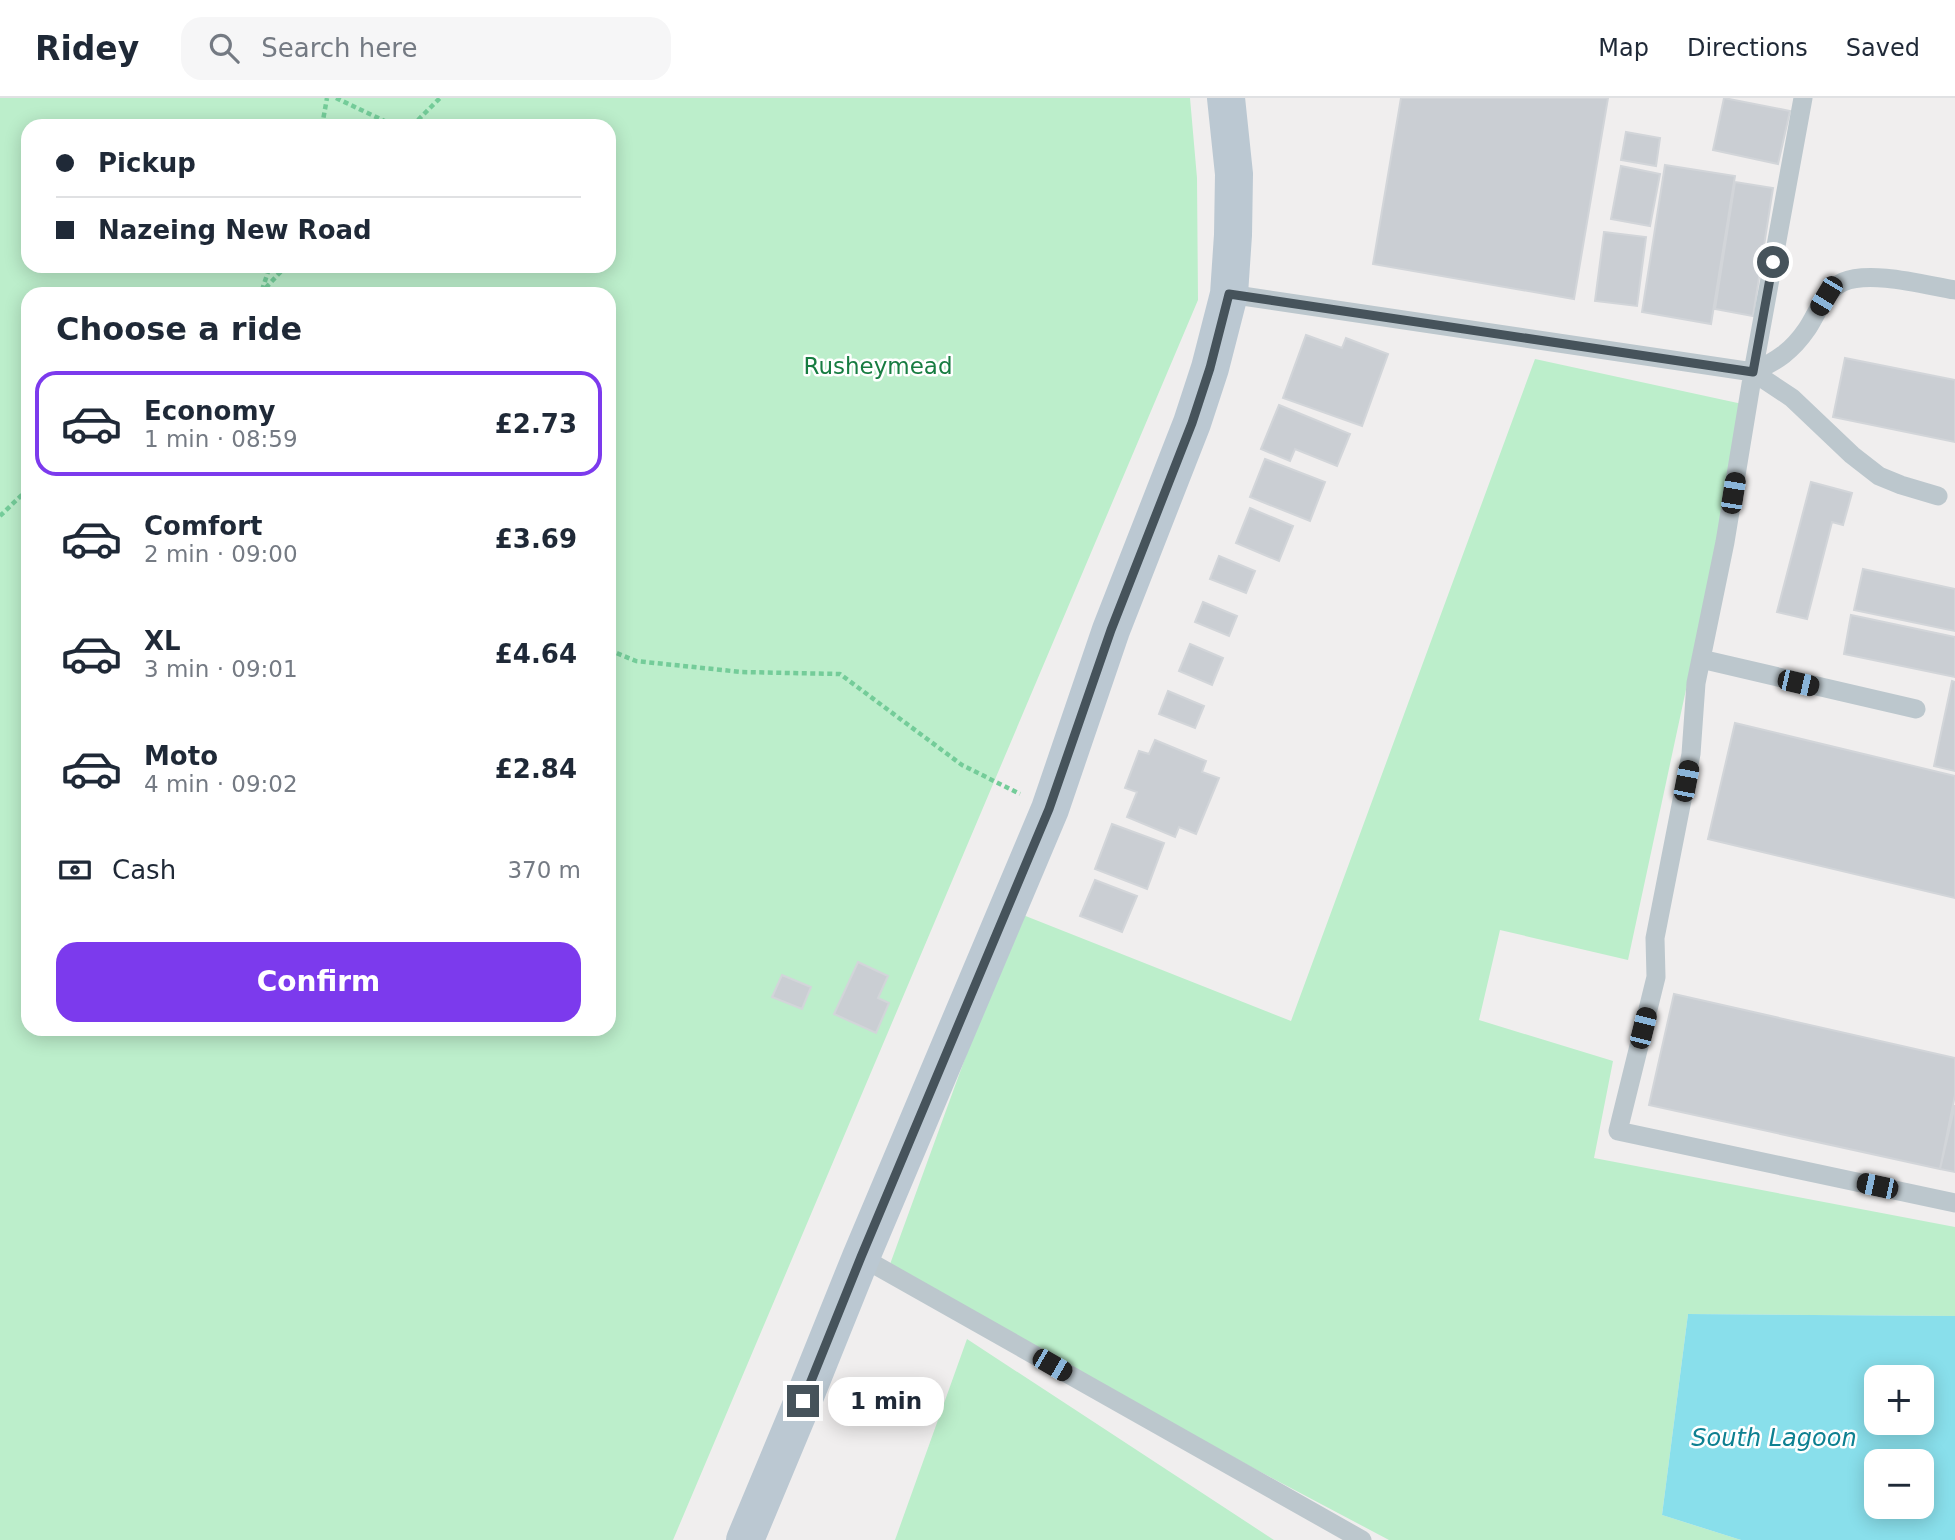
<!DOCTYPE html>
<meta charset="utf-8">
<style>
:root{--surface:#fff;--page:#f6f6f7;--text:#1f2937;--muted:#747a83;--line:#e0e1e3;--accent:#7c3aed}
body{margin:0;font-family:"DejaVu Sans",sans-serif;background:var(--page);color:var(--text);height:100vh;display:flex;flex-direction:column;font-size:26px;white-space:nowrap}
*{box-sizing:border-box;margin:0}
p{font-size:23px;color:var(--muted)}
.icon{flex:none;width:38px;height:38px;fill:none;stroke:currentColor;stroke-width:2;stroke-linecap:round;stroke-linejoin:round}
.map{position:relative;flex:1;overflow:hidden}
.side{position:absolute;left:21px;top:189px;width:595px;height:749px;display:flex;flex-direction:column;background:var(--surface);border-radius:21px;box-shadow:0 4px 18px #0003}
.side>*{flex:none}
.banner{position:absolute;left:21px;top:21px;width:595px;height:154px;border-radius:21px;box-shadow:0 4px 18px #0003;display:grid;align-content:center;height:154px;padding:0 35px;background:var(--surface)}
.tools{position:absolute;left:1864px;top:1267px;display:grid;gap:14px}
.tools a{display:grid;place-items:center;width:70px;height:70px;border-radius:14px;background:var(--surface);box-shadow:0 4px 18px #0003;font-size:35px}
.end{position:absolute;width:32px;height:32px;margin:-16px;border:9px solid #46535b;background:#fff;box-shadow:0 0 0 4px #fff}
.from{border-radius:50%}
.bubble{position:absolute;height:49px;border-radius:21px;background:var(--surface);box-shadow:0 4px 18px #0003;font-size:23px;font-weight:800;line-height:49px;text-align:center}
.car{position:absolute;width:21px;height:42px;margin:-21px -10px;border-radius:9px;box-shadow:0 0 5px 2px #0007;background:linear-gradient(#222 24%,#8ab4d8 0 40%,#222 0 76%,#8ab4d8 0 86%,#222 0)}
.banner b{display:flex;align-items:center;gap:24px;height:66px;font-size:26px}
.banner b+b{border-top:2px solid var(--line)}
.banner i{width:18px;height:18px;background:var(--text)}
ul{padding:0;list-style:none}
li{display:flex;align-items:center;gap:21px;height:105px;margin:0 14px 10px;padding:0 21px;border:4px solid transparent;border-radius:21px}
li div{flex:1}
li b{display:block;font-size:26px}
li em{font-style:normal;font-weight:800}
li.current{border-color:var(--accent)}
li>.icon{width:63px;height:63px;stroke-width:1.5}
h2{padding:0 35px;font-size:32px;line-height:84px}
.pay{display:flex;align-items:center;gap:18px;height:77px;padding:0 35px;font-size:26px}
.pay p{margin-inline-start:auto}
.action{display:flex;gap:14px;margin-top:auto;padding:14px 35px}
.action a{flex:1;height:80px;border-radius:21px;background:var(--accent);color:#fff;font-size:28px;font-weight:800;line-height:80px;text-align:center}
header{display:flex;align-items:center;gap:42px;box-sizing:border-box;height:98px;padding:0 35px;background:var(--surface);border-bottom:2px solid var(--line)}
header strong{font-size:33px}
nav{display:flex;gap:38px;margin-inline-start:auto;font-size:24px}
.search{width:490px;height:63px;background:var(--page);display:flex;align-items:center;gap:18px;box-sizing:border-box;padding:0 24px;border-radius:21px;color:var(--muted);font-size:26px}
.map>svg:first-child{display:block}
</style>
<header>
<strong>Ridey</strong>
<div class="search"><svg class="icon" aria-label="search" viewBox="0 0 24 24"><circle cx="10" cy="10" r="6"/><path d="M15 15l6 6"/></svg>Search here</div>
<nav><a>Map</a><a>Directions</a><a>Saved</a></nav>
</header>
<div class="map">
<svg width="1955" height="1442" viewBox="0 0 1955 1442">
<rect width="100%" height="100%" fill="#f0eeee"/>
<path fill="#bceecb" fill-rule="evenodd" d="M 0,0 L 1190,0 L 1197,80 L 1198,202 L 673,1442 L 0,1442 ZM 28,28 L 609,28 L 609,168 L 28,168 ZM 28,196 L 609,196 L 609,931 L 28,931 Z
M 1535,261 L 1747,307 L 1628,862 L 1500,832 L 1479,922 L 1613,963 L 1594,1060 L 1955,1129 L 1955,1218 L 1688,1216 L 1662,1417 L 1741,1442 L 1389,1442 L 1253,1370 L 889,1169 L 1018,815 L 1291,923 Z
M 967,1241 L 1274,1442 L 895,1442 Z"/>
<path fill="#89dfeb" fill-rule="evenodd" d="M 1688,1216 L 1955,1218 L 1955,1442 L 1741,1442 L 1662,1417 ZM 1876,1279 L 1922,1279 L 1922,1325 L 1876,1325 ZM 1876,1363 L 1922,1363 L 1922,1409 L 1876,1409 Z"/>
<path fill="#caced3" stroke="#d2d5d9" stroke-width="2" d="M 1401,0 L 1608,0 L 1574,201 L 1373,166 Z
M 1724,0 L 1790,13 L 1778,66 L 1713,52 Z
M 1626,34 L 1660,40 L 1656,68 L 1621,62 Z
M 1665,67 L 1735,78 L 1711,226 L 1642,214 Z
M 1621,68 L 1660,76 L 1650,128 L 1611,121 Z
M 1735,84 L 1773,90 L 1753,218 L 1715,211 Z
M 1604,134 L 1646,139 L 1637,208 L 1595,203 Z
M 1306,237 L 1342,250 L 1346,240 L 1388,256 L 1362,328 L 1283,300 Z
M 1845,260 L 1955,282 L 1955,344 L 1833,319 Z
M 1279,307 L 1350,336 L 1337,368 L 1295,351 L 1290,363 L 1261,351 Z
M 1265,361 L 1325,384 L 1310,423 L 1250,399 Z
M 1811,384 L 1852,395 L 1843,427 L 1832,424 L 1807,521 L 1777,514 Z
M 1250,410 L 1293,428 L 1279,463 L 1236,445 Z
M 1219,458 L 1255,473 L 1246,495 L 1210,481 Z
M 1863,471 L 1955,491 L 1955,533 L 1854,512 Z
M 1203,504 L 1237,518 L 1229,538 L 1195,524 Z
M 1851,517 L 1955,539 L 1955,579 L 1844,556 Z
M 1190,546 L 1223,560 L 1212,587 L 1179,573 Z
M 1952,583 L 1955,584 L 1955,673 L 1934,668 Z
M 1168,593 L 1204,608 L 1195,630 L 1159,616 Z
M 1735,625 L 1955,678 L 1955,800 L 1708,741 Z
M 1155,642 L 1206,663 L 1202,674 L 1219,680 L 1196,736 L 1179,729 L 1175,739 L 1127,719 L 1137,694 L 1125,690 L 1139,653 L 1149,656 Z
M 1112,726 L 1164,745 L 1147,791 L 1095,771 Z
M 1095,782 L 1137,798 L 1122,834 L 1080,818 Z
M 858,864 L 888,878 L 878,900 L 889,905 L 876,935 L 834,916 Z
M 782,877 L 811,889 L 802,911 L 772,899 Z
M 1674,896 L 1955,960 L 1955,997 L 1940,1071 L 1649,1007 Z
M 1955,1007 L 1955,1074 L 1940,1071 Z"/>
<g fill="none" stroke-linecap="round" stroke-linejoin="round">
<path stroke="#74cc99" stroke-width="4.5" stroke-dasharray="5 3.5" stroke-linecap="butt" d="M 336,0 L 395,28
M 322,28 L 327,0
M 412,28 L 440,0
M 262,192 L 270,168
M 262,196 L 261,195 L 286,168
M 0,418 L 28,391
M 609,552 L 636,563 L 741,574 L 840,576 L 962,667 L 1020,696"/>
<path stroke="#bcc7cd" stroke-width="19" d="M 1229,196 L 1753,274 L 1803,0
M 1753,274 L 1725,444 L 1696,585 L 1691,656 L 1655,840 L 1656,879 L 1618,1033 L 1955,1105
M 1753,274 C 1777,263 1792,253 1807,231 C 1817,216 1825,192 1843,184 C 1870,172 1925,187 1955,192
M 1753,274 L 1792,300 L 1852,357 L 1879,378 L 1901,387 L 1938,398
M 1701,561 L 1916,611
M 861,1159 L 1362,1442"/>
<path stroke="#bbc8d2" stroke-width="38" d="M 745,1442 L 803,1303 L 861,1159 L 1050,711 L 1111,532 L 1192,325 L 1210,270 L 1229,196 L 1233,137 L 1234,76 L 1226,0"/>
</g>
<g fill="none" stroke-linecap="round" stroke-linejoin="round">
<path stroke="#46535b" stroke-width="9" d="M 803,1303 L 861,1159 L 1049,711 L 1111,532 L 1192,325 L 1210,270 L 1229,196 L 1753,274 L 1773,164"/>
</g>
<g text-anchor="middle" stroke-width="5" stroke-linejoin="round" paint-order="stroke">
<g font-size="23" fill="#177c41" stroke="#fff">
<text x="878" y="276">Rusheymead</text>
</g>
<g font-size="24" font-style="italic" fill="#0d8091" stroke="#fff">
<text x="1774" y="1348">South Lagoon</text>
</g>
</g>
</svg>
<div class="tools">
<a>+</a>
<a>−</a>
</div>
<i class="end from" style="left:1773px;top:164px"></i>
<i class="end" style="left:803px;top:1303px"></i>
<div class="bubble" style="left:828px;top:1279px;width:116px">1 min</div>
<i class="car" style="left:1826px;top:198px;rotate:211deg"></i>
<i class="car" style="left:1733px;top:395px;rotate:9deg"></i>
<i class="car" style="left:1798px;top:585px;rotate:103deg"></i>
<i class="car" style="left:1686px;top:683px;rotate:11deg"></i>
<i class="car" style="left:1643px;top:930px;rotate:14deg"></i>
<i class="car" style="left:1877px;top:1088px;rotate:282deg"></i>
<i class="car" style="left:1052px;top:1267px;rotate:120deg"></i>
<div class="banner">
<b><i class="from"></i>Pickup</b>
<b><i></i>Nazeing New Road</b>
</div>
<section class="side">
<h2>Choose a ride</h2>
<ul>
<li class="current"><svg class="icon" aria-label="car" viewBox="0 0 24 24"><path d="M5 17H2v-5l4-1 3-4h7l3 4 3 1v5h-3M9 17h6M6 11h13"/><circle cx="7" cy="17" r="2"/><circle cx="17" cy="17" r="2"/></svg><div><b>Economy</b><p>1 min · 08:59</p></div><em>£2.73</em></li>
<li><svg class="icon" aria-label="car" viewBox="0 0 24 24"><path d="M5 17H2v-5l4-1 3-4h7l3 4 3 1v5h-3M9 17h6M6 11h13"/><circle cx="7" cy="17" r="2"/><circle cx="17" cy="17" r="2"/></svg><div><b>Comfort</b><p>2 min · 09:00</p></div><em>£3.69</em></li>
<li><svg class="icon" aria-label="car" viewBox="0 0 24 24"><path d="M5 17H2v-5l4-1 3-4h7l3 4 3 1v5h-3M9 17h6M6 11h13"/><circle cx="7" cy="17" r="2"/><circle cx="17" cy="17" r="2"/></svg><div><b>XL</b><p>3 min · 09:01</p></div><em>£4.64</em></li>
<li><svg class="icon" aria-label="car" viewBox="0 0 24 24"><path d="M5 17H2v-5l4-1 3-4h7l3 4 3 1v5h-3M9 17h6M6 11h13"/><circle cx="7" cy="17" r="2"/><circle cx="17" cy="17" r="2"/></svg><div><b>Moto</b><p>4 min · 09:02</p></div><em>£2.84</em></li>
</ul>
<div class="pay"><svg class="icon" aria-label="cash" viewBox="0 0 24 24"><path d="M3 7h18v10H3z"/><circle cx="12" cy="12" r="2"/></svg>Cash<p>370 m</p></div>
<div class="action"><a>Confirm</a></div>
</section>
</div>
